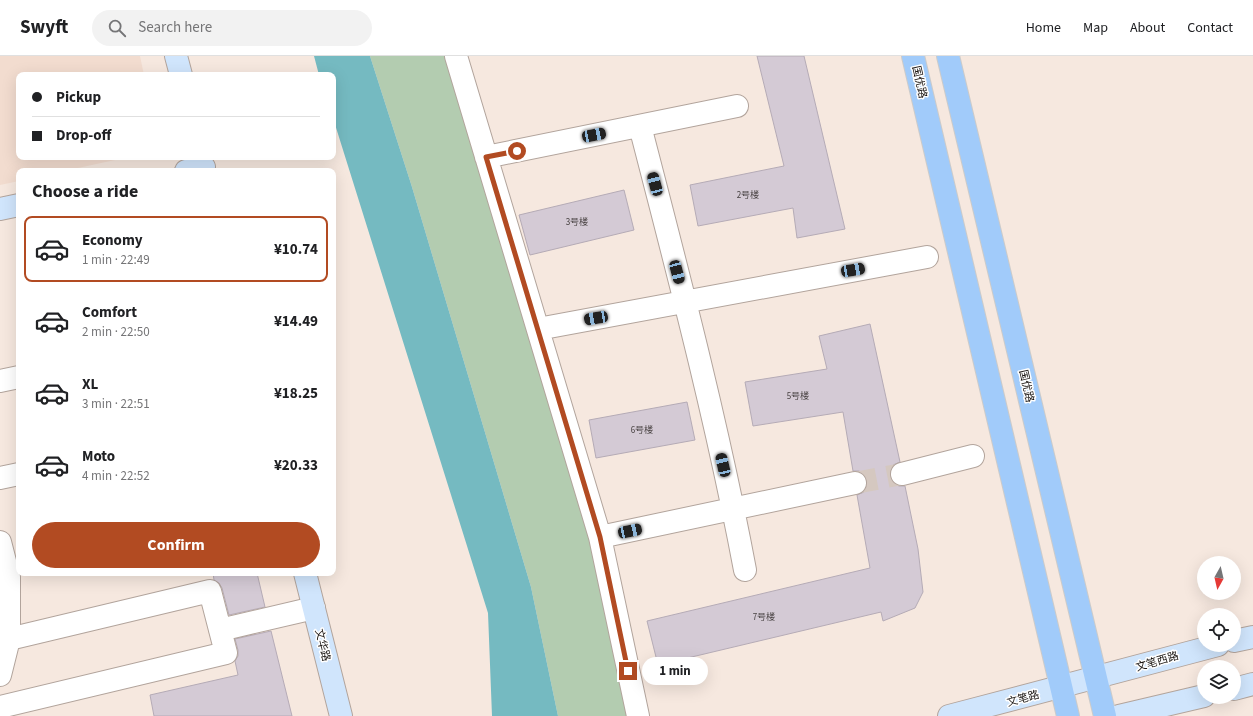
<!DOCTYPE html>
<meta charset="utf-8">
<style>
:root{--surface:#fff;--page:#f2f2f2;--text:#202124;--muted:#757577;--line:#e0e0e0;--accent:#b24b22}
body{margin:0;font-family:"Source Sans 3","Noto Sans SC",sans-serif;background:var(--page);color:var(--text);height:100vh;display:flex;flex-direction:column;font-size:15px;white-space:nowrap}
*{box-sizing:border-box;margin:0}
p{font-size:13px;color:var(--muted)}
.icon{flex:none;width:22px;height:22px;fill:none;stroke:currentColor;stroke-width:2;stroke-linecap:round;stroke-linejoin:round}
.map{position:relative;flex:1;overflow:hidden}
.side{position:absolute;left:16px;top:112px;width:320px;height:408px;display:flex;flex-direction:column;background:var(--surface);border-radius:8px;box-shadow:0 4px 16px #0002}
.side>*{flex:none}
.guide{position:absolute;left:16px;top:16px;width:320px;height:88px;border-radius:8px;box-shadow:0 4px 16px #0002;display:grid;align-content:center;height:88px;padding:0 16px;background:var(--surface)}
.needle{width:26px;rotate:188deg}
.controls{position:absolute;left:1197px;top:500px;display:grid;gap:8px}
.controls a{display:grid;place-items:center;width:44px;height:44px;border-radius:50%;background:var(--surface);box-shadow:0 4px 16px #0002;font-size:20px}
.end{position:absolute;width:18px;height:18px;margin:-9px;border:5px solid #b24b22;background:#fff;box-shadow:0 0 0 2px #fff}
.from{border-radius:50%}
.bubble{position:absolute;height:28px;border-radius:14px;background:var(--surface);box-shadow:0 4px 16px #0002;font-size:13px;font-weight:700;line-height:28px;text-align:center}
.car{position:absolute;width:12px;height:24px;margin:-12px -6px;border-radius:5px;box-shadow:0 0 3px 1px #0007;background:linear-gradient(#222 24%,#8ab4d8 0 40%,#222 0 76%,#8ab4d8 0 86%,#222 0)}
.guide b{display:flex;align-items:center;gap:14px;height:38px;font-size:15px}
.guide b+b{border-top:1px solid var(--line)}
.guide i{width:10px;height:10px;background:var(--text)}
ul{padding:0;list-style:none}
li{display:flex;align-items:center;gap:12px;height:66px;margin:0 8px 6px;padding:0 8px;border:2px solid transparent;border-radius:8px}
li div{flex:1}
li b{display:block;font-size:15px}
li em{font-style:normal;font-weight:700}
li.current{border-color:var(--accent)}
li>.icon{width:36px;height:36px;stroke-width:1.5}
h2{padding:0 16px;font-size:18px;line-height:48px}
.action{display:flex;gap:8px;margin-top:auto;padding:8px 16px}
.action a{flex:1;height:46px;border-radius:24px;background:var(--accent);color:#fff;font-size:16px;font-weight:700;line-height:46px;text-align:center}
header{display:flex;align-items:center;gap:24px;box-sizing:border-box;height:56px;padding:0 20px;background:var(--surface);border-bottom:1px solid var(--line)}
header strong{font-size:19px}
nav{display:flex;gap:22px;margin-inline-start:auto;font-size:14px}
.search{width:280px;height:36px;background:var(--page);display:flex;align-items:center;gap:10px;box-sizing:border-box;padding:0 14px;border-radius:22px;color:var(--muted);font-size:15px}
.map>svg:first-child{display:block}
</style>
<header>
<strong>Swyft</strong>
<div class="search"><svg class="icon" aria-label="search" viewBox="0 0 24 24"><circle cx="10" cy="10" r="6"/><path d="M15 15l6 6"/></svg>Search here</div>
<nav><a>Home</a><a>Map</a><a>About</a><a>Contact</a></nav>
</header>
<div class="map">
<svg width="1253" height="660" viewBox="0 0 1253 660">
<rect width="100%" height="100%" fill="#f6e8df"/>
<path fill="#f2dccf" d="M 0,0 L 140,0 L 144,19 L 19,19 L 19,101 L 129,101 L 64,115 L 19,115 L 19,125 L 0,129 Z"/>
<path fill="#b3ccb0" d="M 370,0 L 447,0 L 594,482 L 630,660 L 558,660 L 531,531 L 412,131 Z"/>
<path fill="#75bac1" d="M 314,0 L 370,0 L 412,131 L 531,531 L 558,660 L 492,660 L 488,557 L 333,62 L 333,19 L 319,19 Z"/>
<path fill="#d4cad5" stroke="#b5abb6" d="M 757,0 L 804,0 L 845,173 L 797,182 L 793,152 L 698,170 L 690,129 L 784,110 Z
M 624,134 L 634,174 L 530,199 L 519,159 Z
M 870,268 L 900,406 L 893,409 L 890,415 L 890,421 L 893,427 L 899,430 L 905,430 L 918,493 L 923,536 L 915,552 L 883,565 L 881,556 L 658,609 L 647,565 L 870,512 L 857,439 L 864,436 L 867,431 L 867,425 L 864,418 L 859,415 L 853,415 L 843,356 L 753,370 L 745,326 L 827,313 L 819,280 Z
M 687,346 L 695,384 L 596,402 L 589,364 Z
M 213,517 L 257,517 L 265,551 L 229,559 L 222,532 L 219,527 L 214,524 Z
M 271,575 L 292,660 L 154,660 L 150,639 L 238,619 L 235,605 L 238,600 L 238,594 L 235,583 Z"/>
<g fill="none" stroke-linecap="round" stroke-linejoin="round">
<path stroke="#d5c8c0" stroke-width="22" stroke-dasharray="22 11" stroke-linecap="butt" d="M 855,427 L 902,418"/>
<defs>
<path id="street" d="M 456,0 L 600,481 L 638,660
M 640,70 C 678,217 717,365 745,514
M 486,101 L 737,50
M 538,273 L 927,201
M 0,325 L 19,321
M 902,418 L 973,400
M 0,422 L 19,418
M 600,481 L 855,427
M 0,486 L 9,521 L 9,583 L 0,619
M 220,574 L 314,552
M 0,651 L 226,597 L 210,535 L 9,583"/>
<path id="secondary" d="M 176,0 L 181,19
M 186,115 L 204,111
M 0,153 L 19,149
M 305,517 L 341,660
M 1234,585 L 1253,581
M 1234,633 L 1253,628
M 949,660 L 1218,589
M 1119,660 L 1204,640"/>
<path id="primary" d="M 913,0 L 1068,660
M 948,0 L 1105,660"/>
</defs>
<use href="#street" stroke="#b2a49c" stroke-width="24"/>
<use href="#secondary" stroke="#b2a49c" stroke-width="24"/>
<use href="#primary" stroke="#cccbca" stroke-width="24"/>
<use href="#street" stroke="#fff" stroke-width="22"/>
<use href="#secondary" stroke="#d0e5fc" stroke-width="22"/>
<use href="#primary" stroke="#a1cbfa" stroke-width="22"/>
</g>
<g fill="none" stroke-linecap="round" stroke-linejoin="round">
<path stroke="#b24b22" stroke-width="5" d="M 517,95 L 486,101 L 600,481 L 628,615"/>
</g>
<g text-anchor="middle" stroke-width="3" stroke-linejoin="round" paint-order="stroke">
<g font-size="9" fill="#474141">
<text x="748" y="142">2号楼</text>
<text x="577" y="169">3号楼</text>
<text x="798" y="343">5号楼</text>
<text x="642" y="377">6号楼</text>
<text x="764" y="564">7号楼</text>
</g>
<g font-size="11" fill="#181310" stroke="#fff">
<text transform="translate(920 26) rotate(77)" y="4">国优路</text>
<text transform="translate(1027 330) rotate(77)" y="4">国优路</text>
<text transform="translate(323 589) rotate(76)" y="4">文华路</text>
<text transform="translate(1157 605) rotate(-16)" y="4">文笔西路</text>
<text transform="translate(1023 642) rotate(-15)" y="4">文笔路</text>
</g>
</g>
</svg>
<div class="controls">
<a><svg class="needle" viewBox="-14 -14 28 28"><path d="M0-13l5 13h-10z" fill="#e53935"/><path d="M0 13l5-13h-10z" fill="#757577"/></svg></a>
<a><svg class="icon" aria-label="locate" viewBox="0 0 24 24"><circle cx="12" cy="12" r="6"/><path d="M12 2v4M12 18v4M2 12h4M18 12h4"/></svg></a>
<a><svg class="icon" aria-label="layers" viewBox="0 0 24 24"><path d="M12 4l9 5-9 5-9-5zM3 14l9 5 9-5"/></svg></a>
</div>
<i class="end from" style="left:517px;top:95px"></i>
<i class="end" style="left:628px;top:615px"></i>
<div class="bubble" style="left:642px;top:601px;width:66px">1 min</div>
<i class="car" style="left:594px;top:79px;rotate:79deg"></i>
<i class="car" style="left:655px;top:128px;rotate:345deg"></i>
<i class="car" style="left:853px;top:214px;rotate:80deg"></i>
<i class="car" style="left:677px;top:216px;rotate:165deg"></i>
<i class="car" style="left:596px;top:262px;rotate:260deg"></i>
<i class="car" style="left:723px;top:409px;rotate:347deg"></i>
<i class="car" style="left:630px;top:475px;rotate:78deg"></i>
<div class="guide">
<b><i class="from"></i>Pickup</b>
<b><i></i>Drop-off</b>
</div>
<section class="side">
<h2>Choose a ride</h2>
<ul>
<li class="current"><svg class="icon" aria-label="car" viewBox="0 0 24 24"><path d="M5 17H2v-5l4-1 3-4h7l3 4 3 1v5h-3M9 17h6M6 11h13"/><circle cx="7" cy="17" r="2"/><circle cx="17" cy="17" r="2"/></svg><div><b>Economy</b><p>1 min · 22:49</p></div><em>¥10.74</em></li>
<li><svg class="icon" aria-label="car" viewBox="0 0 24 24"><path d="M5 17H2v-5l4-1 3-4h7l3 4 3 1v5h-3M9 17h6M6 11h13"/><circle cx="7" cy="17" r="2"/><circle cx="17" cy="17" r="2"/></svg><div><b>Comfort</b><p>2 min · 22:50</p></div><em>¥14.49</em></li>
<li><svg class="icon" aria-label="car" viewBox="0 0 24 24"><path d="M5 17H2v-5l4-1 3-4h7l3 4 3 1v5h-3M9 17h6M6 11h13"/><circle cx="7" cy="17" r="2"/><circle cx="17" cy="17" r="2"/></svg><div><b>XL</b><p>3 min · 22:51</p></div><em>¥18.25</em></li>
<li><svg class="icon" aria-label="car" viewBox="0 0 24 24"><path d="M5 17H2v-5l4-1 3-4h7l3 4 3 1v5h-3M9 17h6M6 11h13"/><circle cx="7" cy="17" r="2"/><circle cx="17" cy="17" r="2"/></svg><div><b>Moto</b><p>4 min · 22:52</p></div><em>¥20.33</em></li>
</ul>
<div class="action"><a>Confirm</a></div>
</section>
</div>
